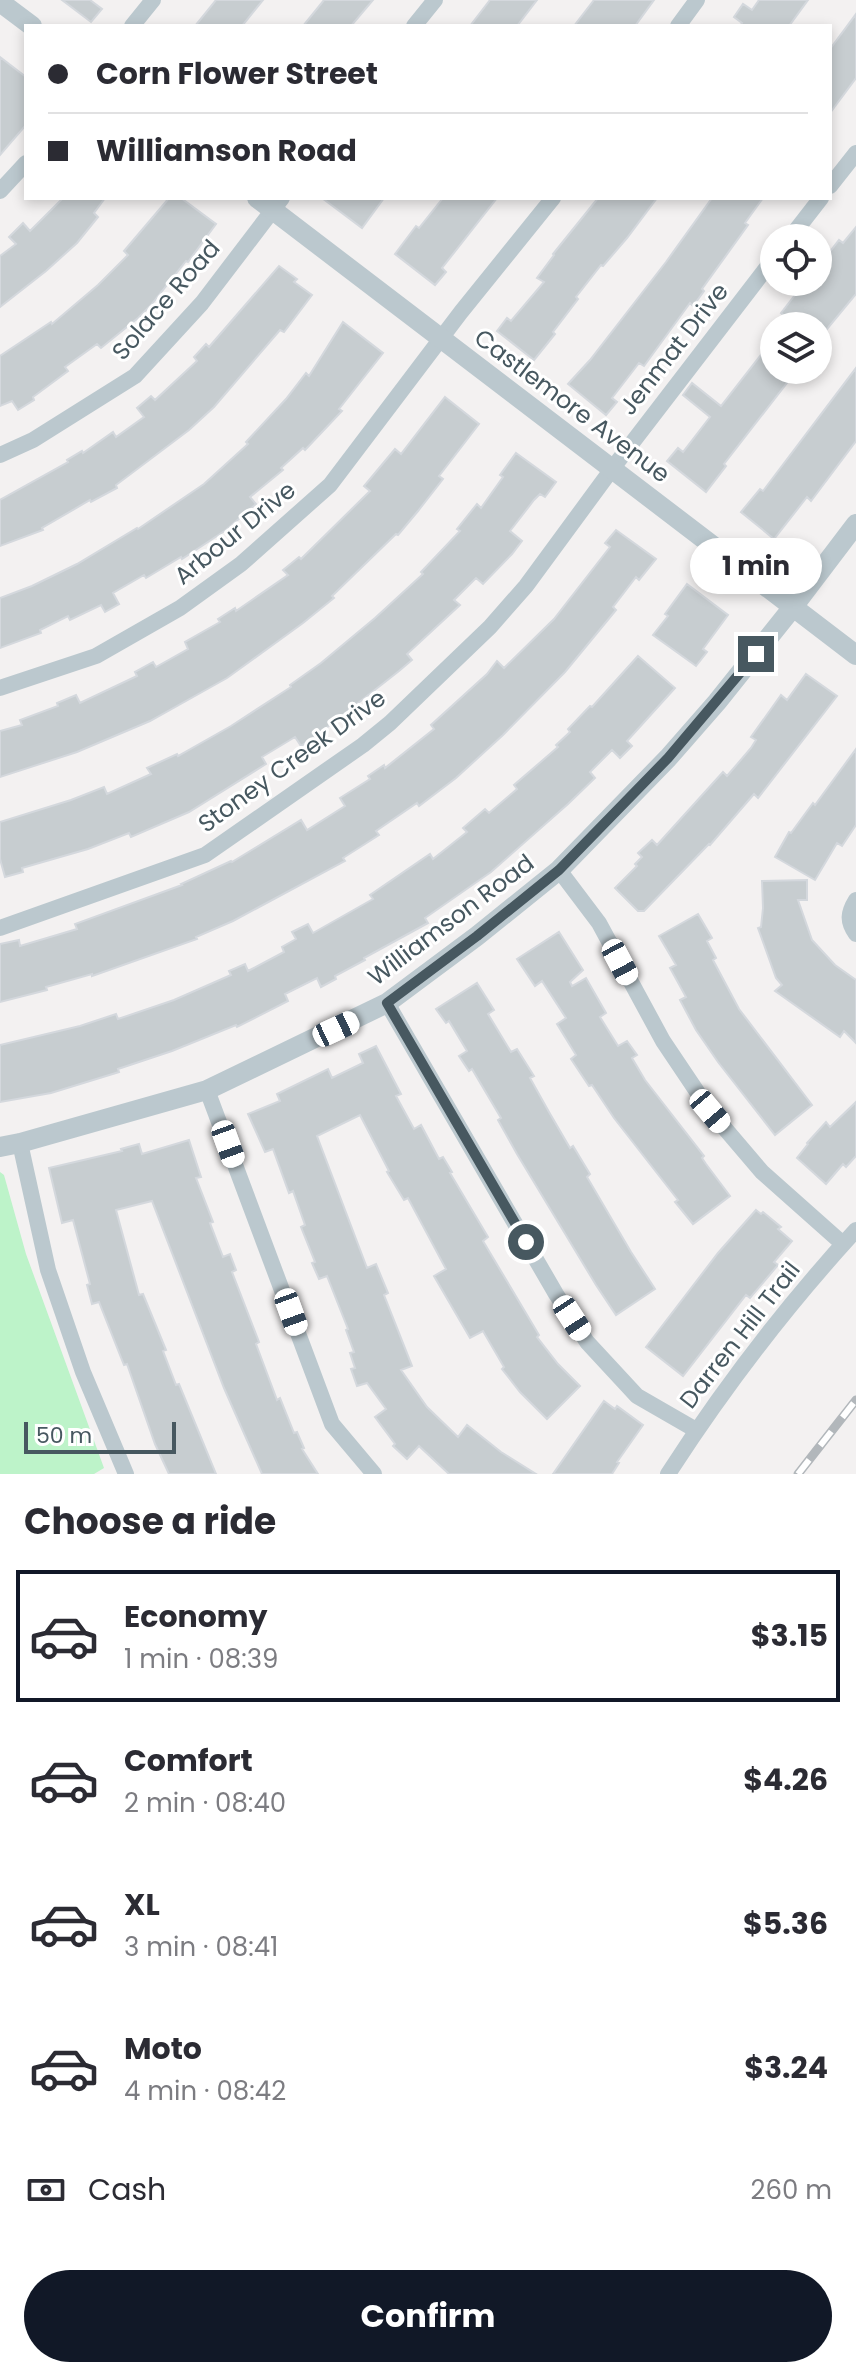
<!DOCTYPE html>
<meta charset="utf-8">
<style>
:root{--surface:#fff;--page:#f7f7f7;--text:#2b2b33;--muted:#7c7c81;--line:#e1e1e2;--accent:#111827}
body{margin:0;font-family:Poppins,sans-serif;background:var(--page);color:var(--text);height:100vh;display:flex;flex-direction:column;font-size:30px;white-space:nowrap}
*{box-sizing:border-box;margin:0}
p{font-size:26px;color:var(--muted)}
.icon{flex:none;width:44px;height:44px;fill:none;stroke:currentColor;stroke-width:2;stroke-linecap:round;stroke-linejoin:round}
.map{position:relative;height:1474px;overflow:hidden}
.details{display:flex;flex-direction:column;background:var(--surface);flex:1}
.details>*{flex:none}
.banner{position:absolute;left:24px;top:24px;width:808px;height:176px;border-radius:0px;box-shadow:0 4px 12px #0003;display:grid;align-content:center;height:176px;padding:0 24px;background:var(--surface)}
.tools{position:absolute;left:760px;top:224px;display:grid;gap:16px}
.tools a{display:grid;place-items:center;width:72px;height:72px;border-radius:50%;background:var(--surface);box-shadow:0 4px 12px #0003;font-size:40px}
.scale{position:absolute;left:24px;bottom:20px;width:152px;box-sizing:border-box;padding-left:8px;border:4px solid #475860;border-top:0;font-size:22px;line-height:28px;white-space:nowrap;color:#475860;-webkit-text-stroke:6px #fff;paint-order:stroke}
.end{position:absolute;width:36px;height:36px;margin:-18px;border:10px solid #475860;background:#fff;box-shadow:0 0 0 4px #fff}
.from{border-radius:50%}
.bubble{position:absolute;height:56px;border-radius:28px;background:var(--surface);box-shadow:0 4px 12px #0003;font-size:26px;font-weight:700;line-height:56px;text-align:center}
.car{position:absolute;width:24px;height:48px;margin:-24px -12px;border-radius:10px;box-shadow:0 0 6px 2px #0007;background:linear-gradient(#fff 24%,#345 0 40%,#fff 0 76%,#345 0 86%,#fff 0)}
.banner b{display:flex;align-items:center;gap:28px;height:76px;font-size:30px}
.banner b+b{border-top:2px solid var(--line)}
.banner i{width:20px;height:20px;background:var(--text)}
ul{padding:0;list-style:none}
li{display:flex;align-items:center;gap:24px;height:132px;margin:0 16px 12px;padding:0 8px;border:4px solid transparent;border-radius:0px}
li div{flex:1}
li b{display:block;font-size:30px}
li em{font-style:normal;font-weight:700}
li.active{border-color:var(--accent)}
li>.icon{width:72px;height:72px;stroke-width:1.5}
h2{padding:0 24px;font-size:36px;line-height:96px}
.pay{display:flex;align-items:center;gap:20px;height:88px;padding:0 24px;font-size:30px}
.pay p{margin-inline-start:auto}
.button{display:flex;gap:16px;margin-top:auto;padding:16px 24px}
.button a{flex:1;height:92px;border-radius:48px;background:var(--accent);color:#fff;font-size:32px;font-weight:700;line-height:92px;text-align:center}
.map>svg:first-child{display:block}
</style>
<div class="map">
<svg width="856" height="1474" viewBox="0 0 856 1474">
<rect width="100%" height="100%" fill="#f3f1f1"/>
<path fill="#bdf3c9" d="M 0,1172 L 4,1175 L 26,1254 L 104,1468 L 94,1474 L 0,1474 Z"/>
<path fill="#c7cdd0" stroke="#d4d8dd" stroke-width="2" d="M 62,0 L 90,0 L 102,9 L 91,22 Z
M 216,0 L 263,0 L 242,26 L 195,26 Z
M 324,0 L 373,0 L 351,26 L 303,26 Z
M 490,0 L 537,0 L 517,26 L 470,26 Z
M 594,0 L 654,0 L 635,26 L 574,26 Z
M 759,0 L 808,0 L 789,26 L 740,26 L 742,23 L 734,17 L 743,4 L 752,10 Z
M 856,14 L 856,78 L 830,113 L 830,49 Z
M 0,57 L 26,77 L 26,125 L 0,155 Z
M 63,198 L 105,198 L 94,213 L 98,217 L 77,243 L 46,271 L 0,307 L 0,256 L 16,244 L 9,237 L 23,223 L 30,231 Z
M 169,198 L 181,198 L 216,224 L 188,262 L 186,261 L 151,305 L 138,318 L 101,348 L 97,344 L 65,367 L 68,371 L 33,397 L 34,400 L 18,410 L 12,401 L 0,406 L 0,356 L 51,322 L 52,324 L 98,285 L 128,255 L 124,251 Z
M 322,198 L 384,198 L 362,228 Z
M 443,198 L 497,198 L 442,268 L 446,272 L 435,285 L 395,254 L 416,226 L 419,228 Z
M 598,198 L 657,198 L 627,238 L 603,266 L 601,265 L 576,297 L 578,299 L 553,332 L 555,334 L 534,360 L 497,331 L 507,318 L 511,321 L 544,282 L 537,278 L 554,255 L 553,254 Z
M 712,198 L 763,198 L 745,223 L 748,225 L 702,289 L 704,291 L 693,306 L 690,303 L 644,366 L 639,363 L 612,398 L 617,402 L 606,415 L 568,384 L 590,360 L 666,262 Z
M 856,227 L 856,294 L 818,340 L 818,326 L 781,326 L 787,318 L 781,313 L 805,282 L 818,282 L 818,267 L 839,240 L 843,243 Z
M 279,266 L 297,279 L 294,282 L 312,295 L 284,332 L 280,330 L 214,407 L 189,430 L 116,485 L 117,488 L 91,502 L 90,500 L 42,528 L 43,530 L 0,546 L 0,500 L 68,462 L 67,460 L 82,451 L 83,453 L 113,432 L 116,437 L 144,417 L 137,408 L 151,396 L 155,400 L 197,361 L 194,357 L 206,344 L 209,347 Z
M 343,322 L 383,353 L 339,409 L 342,411 L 305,450 L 303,448 L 281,468 L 283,470 L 250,497 L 256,504 L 226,530 L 182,559 L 181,557 L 146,578 L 144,575 L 113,593 L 119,604 L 105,612 L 101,605 L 70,620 L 68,616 L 40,630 L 41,633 L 0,648 L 0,598 L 32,586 L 77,564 L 137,528 L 138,529 L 204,484 L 248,444 L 246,442 L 286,399 L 306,373 L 309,376 Z
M 774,338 L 774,370 L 797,370 L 724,464 L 726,466 L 706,492 L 667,461 L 678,448 L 683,452 L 710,417 L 683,395 L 692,383 L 721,406 Z
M 856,368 L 856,441 L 811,501 L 807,497 L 774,539 L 741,512 L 760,489 L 763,491 Z
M 445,397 L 479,424 L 439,476 L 443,479 L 418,511 L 398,535 L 396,534 L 332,596 L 334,598 L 303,623 L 227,678 L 150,721 L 77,752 L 0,777 L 0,731 L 22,725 L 20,720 L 58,706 L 57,703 L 76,695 L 80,703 L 137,676 L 135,672 L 153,662 L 156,667 L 188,649 L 185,642 L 220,622 L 218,619 L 235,608 L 236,611 L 288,575 L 283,570 L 299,557 L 301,559 L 370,491 L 364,486 L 395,449 L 401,454 Z
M 516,453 L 556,482 L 545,497 L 540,494 L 534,500 L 510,531 L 522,541 L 512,554 L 483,584 L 476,578 L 454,600 L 460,605 L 407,654 L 412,660 L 399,671 L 316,736 L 301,746 L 295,737 L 262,757 L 266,764 L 189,812 L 131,837 L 129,833 L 88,849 L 22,868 L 23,872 L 5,877 L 0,859 L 0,822 L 71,800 L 104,787 L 107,794 L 151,774 L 147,768 L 177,754 L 178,756 L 231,726 L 291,687 L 290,685 L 321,663 L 375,618 L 423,574 L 421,572 L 460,531 L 457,529 L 477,504 L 481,508 L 503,477 L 500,475 Z
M 616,530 L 656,559 L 639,580 L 636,577 L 613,607 L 616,610 L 565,672 L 503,735 L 456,778 L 419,806 L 417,803 L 376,831 L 379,835 L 343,858 L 345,861 L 233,921 L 196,937 L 197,939 L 92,976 L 92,974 L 46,987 L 47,990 L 0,1002 L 0,944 L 19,940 L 20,946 L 77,929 L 75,924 L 182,885 L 181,884 L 231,861 L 232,862 L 301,820 L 307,830 L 345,806 L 340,798 L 370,779 L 368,776 L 384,765 L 385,768 L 434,729 L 431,725 L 487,674 L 497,661 L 504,668 L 554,619 L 610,547 L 605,543 Z
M 687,584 L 728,615 L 703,649 L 707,652 L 696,666 L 653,635 L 668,616 L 665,614 Z
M 638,656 L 675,688 L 627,741 L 632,746 L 620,758 L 612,750 L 590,772 L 595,778 L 568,804 L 491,872 L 425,918 L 428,923 L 364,958 L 365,960 L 335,976 L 336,979 L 321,987 L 317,978 L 285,994 L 288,1001 L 237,1027 L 236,1025 L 172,1051 L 118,1069 L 119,1072 L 51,1093 L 0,1102 L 0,1045 L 80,1026 L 116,1014 L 118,1019 L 174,1000 L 231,975 L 229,971 L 245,964 L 248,971 L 284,952 L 282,947 L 296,939 L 292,932 L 308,924 L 313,933 L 373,899 L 370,895 L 430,854 L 433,859 L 467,832 L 463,828 L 485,809 L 489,813 L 517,789 L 514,785 L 558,747 L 556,745 L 570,732 L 568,729 L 590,706 L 592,707 Z
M 806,674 L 837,696 L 758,798 L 754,794 L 710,845 L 709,844 L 644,911 L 638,911 L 615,888 L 637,866 L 635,864 L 642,857 L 638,853 L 652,840 L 657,845 L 723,772 L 727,776 L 751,748 L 756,740 L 751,737 L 781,695 L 787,700 Z
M 856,749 L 856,825 L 842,846 L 837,843 L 815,880 L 775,857 L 789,832 L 791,833 L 813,803 L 815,805 Z
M 807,880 L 807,900 L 798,900 L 812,940 L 835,965 L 856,980 L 856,1043 L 844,1031 L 840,1037 L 775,991 L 782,985 L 776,978 L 758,928 L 761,927 L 763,908 L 762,881 Z
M 698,914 L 712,938 L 707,941 L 716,958 L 713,960 L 739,1009 L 812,1105 L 775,1135 L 718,1062 L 696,1030 L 680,1000 L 686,997 L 670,968 L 676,965 L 659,936 Z
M 559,932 L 583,970 L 570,982 L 572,986 L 586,978 L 606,1013 L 600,1017 L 618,1046 L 627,1041 L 637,1055 L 632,1058 L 645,1080 L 704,1156 L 702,1158 L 706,1164 L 730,1196 L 693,1224 L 675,1202 L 678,1200 L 614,1118 L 592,1085 L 589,1086 L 571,1059 L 576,1055 L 557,1024 L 566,1018 L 542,981 L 535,986 L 517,959 Z
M 477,983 L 494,1010 L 488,1014 L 511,1052 L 517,1049 L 534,1076 L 530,1078 L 549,1112 L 570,1148 L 573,1146 L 590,1174 L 587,1177 L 631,1252 L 655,1289 L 616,1315 L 596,1285 L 517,1154 L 498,1120 L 501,1118 L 472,1069 L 469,1071 L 459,1056 L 467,1051 L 449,1021 L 446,1023 L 436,1009 Z
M 376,1046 L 401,1094 L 396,1096 L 414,1129 L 421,1125 L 439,1159 L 443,1157 L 452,1172 L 450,1173 L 488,1237 L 483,1241 L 539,1335 L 537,1337 L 558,1364 L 580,1386 L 547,1419 L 520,1392 L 502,1369 L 504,1367 L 483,1331 L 470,1338 L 434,1276 L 446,1269 L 408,1198 L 404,1200 L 387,1172 L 389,1171 L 360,1115 L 317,1136 L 367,1268 L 376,1264 L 388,1293 L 384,1295 L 412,1366 L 401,1370 L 427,1407 L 458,1437 L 467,1425 L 501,1452 L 536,1474 L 449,1474 L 419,1446 L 407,1459 L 393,1446 L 395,1444 L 375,1417 L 386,1409 L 367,1383 L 357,1386 L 351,1369 L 355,1368 L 350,1353 L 354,1352 L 346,1330 L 348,1329 L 327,1276 L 319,1279 L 312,1263 L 315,1262 L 301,1227 L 305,1225 L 293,1191 L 289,1193 L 273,1149 L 265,1152 L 248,1114 L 280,1101 L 277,1094 L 328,1069 L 332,1078 L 363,1063 L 359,1054 Z
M 856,1102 L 856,1156 L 846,1167 L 843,1164 L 826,1184 L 797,1158 L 808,1144 L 807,1143 L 826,1122 L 830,1127 Z
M 189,1140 L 201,1177 L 196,1178 L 213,1222 L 210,1223 L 223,1257 L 230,1254 L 236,1270 L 232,1272 L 259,1342 L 256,1344 L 277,1400 L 280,1398 L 294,1433 L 297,1432 L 304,1448 L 302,1449 L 318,1474 L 262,1474 L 224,1388 L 152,1201 L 116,1210 L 139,1295 L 143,1294 L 166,1350 L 163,1351 L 176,1385 L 179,1384 L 216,1474 L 169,1474 L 155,1444 L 127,1364 L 124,1365 L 99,1302 L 92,1304 L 87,1285 L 90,1284 L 73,1220 L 62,1223 L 49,1168 L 122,1151 L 121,1149 L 139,1144 L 142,1154 Z
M 756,1210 L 761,1214 L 763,1212 L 781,1227 L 778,1229 L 792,1241 L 774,1262 L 778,1265 L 750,1298 L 746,1295 L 683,1376 L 646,1347 L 718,1253 Z
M 604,1401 L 615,1409 L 617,1406 L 643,1425 L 617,1462 L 619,1463 L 612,1474 L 553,1474 Z"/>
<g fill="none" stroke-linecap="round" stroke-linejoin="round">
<path stroke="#bbc8ce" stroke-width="16" d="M 132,26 L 153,0
M 414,26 L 435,0
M 678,26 L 697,0
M 830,186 L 856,153
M 0,191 L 26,163
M 790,238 L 821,198
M 0,455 L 33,440 L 135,376 L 202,303 L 282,198
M 0,688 L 96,656 L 180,608 L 241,564 L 330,485 L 461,312 L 553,198
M 559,870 L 599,923 L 663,1041 L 710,1111 L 762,1172 L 843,1244
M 856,900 C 848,913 847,921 856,934
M 0,928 L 205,855 L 363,745 L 390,723 L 490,627 L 526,586 L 612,469 L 774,258
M 387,1003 L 556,1294 L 587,1342 L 637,1396 L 696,1430
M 207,1090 L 332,1424 L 374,1474
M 20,1143 L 48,1270 L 83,1372 L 126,1474
M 668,1474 C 723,1389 787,1305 856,1230"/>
<path stroke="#bbc8ce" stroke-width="20" d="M 0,2 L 32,26
M 257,198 L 856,655
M 0,1147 L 20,1143 L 207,1090 L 387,1003 L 477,936 L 559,870 L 668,758 L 717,702 L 793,607 L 856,524"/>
<defs>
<path id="rail" d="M 798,1474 L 856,1400"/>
</defs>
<use href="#rail" stroke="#b2b7bb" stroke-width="9"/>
<use href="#rail" stroke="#fff" stroke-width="6" stroke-dasharray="18" stroke-linecap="butt"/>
</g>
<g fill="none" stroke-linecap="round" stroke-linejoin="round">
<path stroke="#475860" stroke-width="10" d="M 526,1242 L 387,1003 L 477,936 L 559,870 L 668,758 L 756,654"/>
</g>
<g text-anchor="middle" stroke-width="6" stroke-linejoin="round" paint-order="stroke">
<g font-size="24" fill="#475860" stroke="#fff">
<text transform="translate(166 300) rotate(-49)" y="8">Solace Road</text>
<text transform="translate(674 349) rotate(-52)" y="8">Jenmat Drive</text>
<text transform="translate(572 406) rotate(37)" y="8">Castlemore Avenue</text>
<text transform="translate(235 533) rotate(-39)" y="8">Arbour Drive</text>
<text transform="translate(292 761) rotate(-36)" y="8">Stoney Creek Drive</text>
<text transform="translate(451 920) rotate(-37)" y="8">Williamson Road</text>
<text transform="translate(740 1335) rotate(-52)" y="8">Darren Hill Trail</text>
</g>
</g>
</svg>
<div class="tools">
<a><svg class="icon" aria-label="locate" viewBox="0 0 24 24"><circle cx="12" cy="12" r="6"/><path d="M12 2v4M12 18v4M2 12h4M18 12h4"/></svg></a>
<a><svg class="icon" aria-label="layers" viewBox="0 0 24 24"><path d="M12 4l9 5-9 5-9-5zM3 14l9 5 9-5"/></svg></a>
</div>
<div class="scale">50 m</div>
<i class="end from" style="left:526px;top:1242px"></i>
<i class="end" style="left:756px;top:654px"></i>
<div class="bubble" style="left:690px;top:538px;width:132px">1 min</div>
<i class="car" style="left:620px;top:962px;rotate:152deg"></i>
<i class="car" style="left:336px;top:1029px;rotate:65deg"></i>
<i class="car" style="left:710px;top:1111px;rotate:140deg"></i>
<i class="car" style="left:228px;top:1144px;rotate:160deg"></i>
<i class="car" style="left:291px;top:1312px;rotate:160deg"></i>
<i class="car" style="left:572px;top:1318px;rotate:147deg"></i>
<div class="banner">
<b><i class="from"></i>Corn Flower Street</b>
<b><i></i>Williamson Road</b>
</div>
</div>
<section class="details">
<h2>Choose a ride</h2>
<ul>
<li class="active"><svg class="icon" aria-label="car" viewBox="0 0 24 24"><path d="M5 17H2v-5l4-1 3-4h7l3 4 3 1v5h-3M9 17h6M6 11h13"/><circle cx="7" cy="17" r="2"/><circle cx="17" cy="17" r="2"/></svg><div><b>Economy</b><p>1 min · 08:39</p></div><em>$3.15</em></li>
<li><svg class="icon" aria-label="car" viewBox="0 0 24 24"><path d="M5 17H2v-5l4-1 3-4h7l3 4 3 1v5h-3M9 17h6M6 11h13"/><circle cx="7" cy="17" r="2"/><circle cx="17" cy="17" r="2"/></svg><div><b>Comfort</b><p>2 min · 08:40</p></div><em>$4.26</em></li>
<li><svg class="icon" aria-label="car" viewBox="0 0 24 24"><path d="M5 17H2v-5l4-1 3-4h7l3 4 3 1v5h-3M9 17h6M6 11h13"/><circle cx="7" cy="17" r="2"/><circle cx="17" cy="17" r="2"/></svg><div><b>XL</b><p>3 min · 08:41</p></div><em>$5.36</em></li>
<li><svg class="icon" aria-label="car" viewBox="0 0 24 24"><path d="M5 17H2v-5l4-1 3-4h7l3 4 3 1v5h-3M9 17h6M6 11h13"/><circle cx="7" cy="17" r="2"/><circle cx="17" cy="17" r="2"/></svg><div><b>Moto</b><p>4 min · 08:42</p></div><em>$3.24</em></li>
</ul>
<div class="pay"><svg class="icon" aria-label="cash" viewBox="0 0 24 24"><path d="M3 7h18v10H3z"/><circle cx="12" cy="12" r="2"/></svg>Cash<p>260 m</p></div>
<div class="button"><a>Confirm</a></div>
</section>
